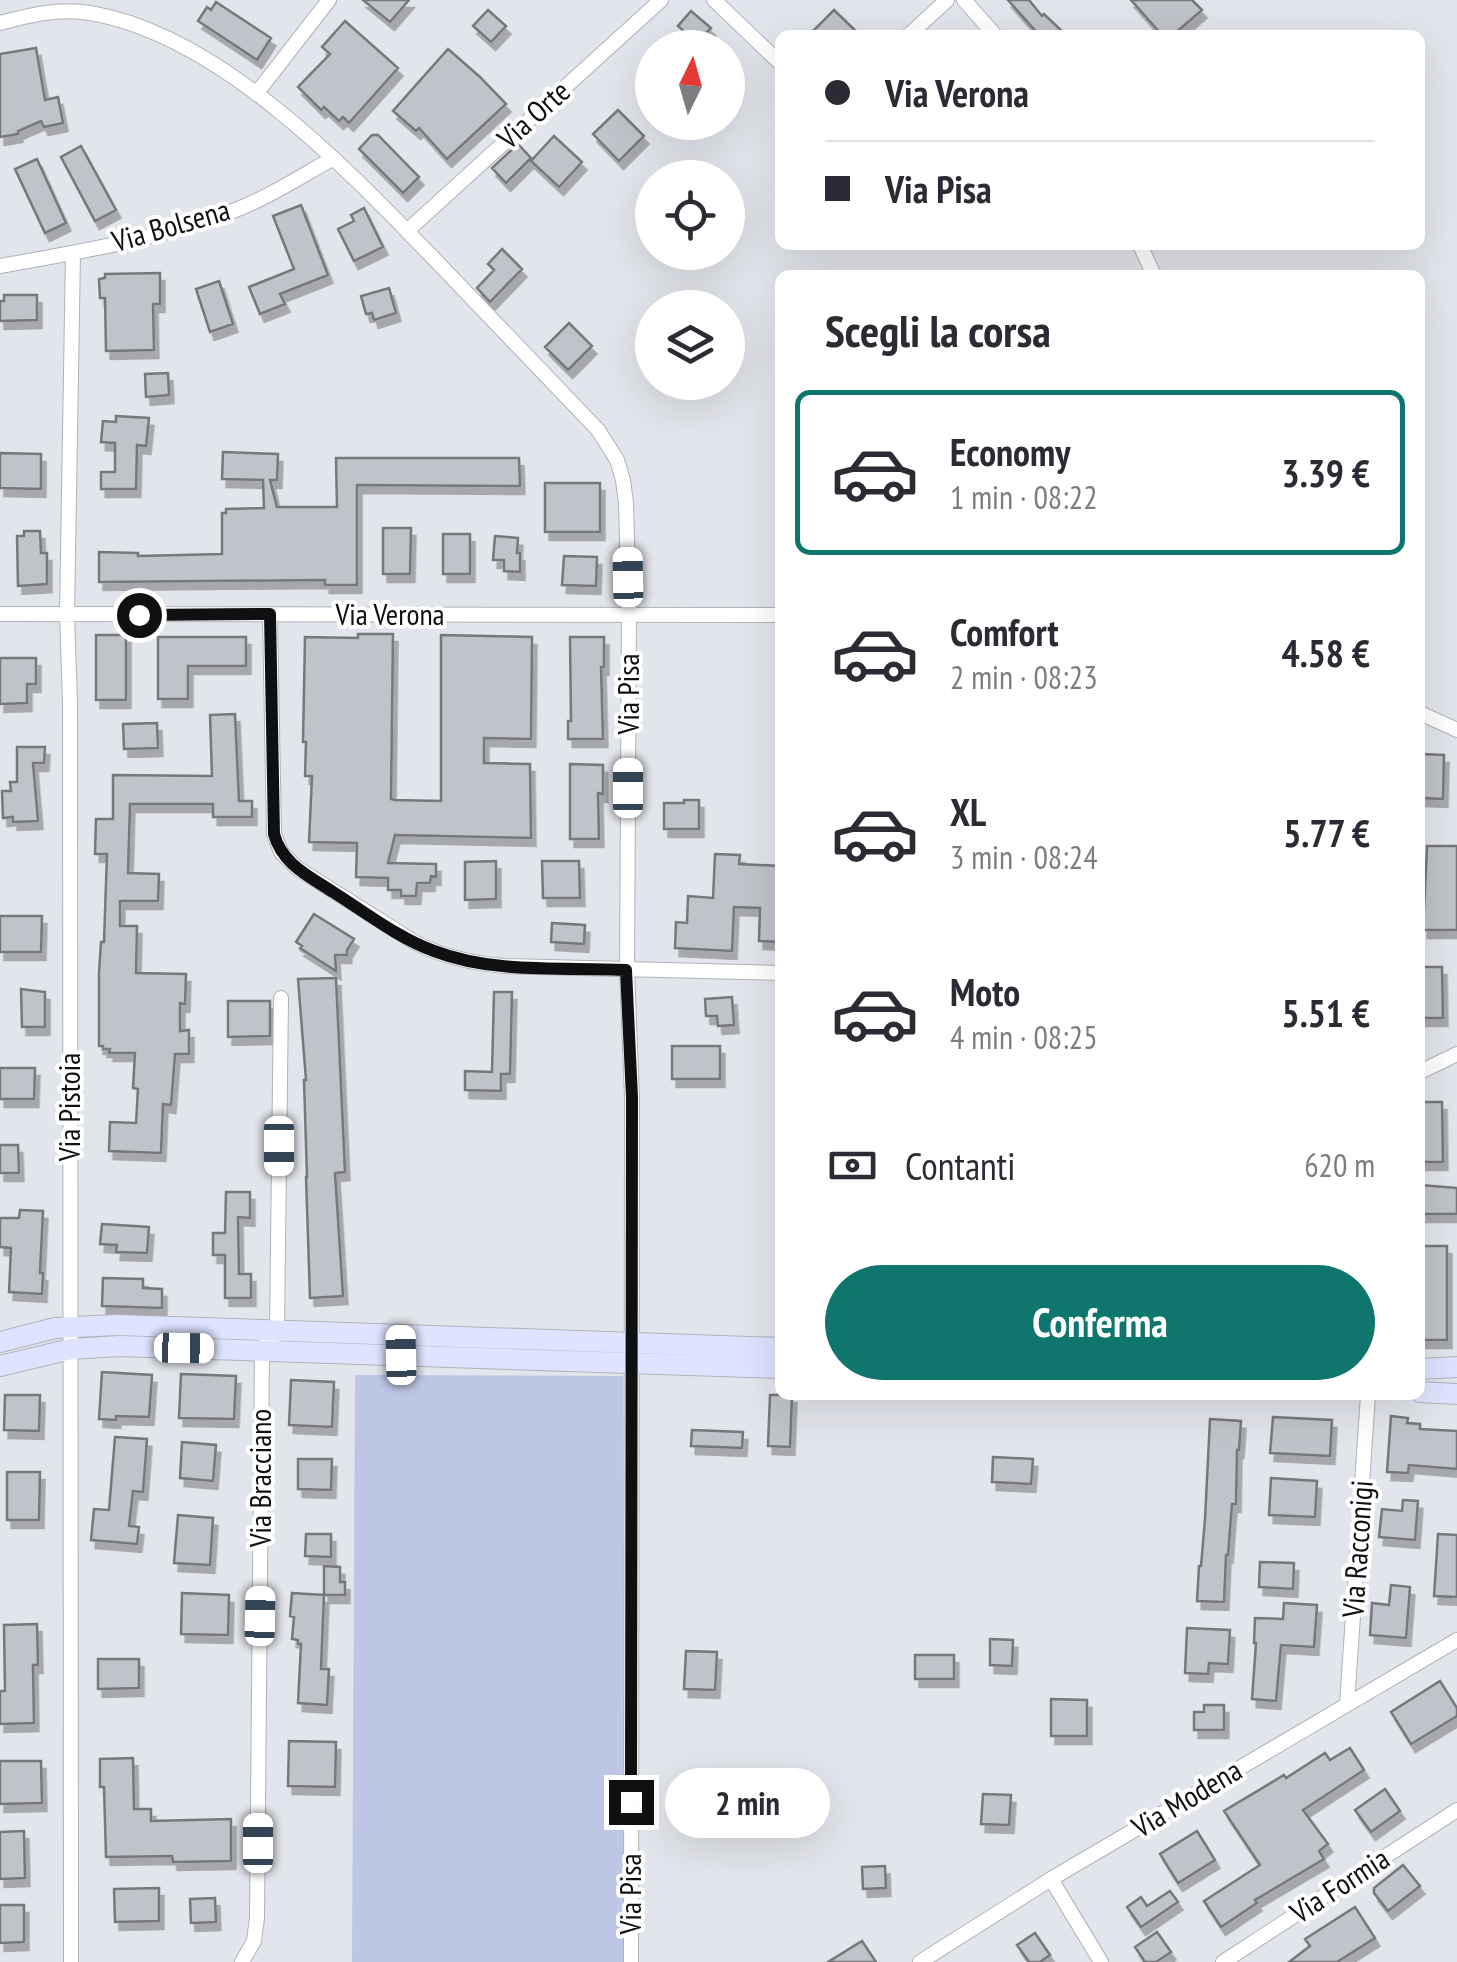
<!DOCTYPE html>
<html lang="it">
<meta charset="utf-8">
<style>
:root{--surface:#fff;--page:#f7f7f7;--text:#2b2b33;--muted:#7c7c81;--line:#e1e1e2;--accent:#0f766e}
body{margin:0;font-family:"PT Sans Narrow",sans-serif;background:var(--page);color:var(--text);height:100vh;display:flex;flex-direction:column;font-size:38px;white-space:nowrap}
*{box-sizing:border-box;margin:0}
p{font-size:32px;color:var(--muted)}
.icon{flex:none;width:55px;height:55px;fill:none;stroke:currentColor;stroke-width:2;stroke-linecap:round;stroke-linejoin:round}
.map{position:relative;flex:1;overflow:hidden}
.panel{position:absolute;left:775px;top:270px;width:650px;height:1130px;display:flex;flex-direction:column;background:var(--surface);border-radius:15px;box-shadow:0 10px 40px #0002}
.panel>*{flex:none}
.banner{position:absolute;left:775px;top:30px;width:650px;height:220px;border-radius:15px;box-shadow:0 10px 40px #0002;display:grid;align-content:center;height:220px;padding:0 50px;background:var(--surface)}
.needle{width:65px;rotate:5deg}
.tools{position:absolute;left:635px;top:30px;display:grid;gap:20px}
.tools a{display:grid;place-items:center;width:110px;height:110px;border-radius:50%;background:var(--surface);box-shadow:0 10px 40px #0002;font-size:50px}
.end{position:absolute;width:45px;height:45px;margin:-22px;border:12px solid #0f1012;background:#fff;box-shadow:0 0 0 5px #fff}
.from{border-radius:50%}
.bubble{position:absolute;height:70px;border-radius:35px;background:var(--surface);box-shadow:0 10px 40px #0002;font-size:32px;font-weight:700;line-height:70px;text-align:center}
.car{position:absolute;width:30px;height:60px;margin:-30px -15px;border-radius:12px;box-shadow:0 0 8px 2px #0007;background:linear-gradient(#fff 24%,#345 0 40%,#fff 0 76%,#345 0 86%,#fff 0)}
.banner b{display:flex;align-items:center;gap:35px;height:95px;font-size:38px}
.banner b+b{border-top:2px solid var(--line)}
.banner i{width:25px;height:25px;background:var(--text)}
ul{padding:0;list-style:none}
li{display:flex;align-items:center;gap:30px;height:165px;margin:0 20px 15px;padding:0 30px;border:5px solid transparent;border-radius:15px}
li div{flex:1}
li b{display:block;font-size:38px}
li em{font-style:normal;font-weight:700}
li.on{border-color:var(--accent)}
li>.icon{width:90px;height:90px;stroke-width:1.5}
h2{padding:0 50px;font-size:45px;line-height:120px}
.pay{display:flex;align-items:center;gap:25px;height:110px;padding:0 50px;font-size:38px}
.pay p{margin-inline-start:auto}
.primary-button{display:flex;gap:20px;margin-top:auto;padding:20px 50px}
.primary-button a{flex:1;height:115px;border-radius:60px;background:var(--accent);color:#fff;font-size:40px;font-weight:700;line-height:115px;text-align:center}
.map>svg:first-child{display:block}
</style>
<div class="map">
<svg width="1457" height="1962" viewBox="0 0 1457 1962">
<defs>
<filter id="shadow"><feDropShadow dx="4.5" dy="8" stdDeviation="0" flood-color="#0004"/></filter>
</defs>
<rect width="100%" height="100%" fill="#e3e5ec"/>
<path fill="#bdc6e5" d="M 355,1375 L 623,1376 L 625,1962 L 352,1962 Z"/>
<path fill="#c0c3c9" stroke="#76787e" stroke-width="2.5" filter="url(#shadow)" d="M 363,0 L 409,0 L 390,22 Z
M 1008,0 L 1029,0 L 1042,16 L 1044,14 L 1066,35 L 1039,35 Z
M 1131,0 L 1192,0 L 1202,10 L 1173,35 L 1162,35 Z
M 216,2 L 271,38 L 257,60 L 198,21 L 207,7 L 211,10 Z
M 488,10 L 506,26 L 491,42 L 473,26 Z
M 834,10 L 860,35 L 809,35 Z
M 691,11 L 711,28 L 697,43 L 678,26 Z
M 345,21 L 398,68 L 349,123 L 343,117 L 339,121 L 324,107 L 321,110 L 298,87 L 330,54 L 322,47 Z
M 36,48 L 45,100 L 58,97 L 63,123 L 44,127 L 41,121 L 18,131 L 18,134 L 0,137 L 0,54 Z
M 448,49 L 480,77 L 506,104 L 447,159 L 419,128 L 416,131 L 393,111 Z
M 618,110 L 644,136 L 619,161 L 593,134 Z
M 372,135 L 378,135 L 419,177 L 403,193 L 359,149 Z
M 554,136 L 582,162 L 559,187 L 531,161 Z
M 518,144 L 531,158 L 506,183 L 492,168 Z
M 81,146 L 116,210 L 95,221 L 61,157 Z
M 37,159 L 66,223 L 45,233 L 15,169 Z
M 301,205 L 328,275 L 280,294 L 285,304 L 260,314 L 249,287 L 294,269 L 273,216 Z
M 364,208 L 383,247 L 354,261 L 338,229 L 354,221 L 351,215 Z
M 502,249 L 522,269 L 490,302 L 477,288 L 494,270 L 488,264 Z
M 160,273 L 160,304 L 153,304 L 154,350 L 106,351 L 105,298 L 100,298 L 99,279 L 105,278 L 105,274 Z
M 219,281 L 233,324 L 210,332 L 196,289 Z
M 389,288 L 396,313 L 374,320 L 372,313 L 366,314 L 361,296 Z
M 4,295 L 37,295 L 37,320 L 0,321 L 0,301 L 4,301 Z
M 569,323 L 592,346 L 568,370 L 545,347 Z
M 168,373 L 169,395 L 146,397 L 145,374 Z
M 116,416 L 149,418 L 146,446 L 137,445 L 136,489 L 101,489 L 101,472 L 115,472 L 115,443 L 101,442 L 103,421 L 116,422 Z
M 223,452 L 278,454 L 277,480 L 270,480 L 277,507 L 337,507 L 336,458 L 519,458 L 520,486 L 357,485 L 357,585 L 325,585 L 325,580 L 99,582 L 99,552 L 138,553 L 138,556 L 222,554 L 222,513 L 226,513 L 226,509 L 264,508 L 263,480 L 222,479 Z
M 0,453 L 41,454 L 41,489 L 0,488 Z
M 545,483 L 600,483 L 600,532 L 545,532 Z
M 383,528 L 411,528 L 410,574 L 383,574 Z
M 24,531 L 40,531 L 41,553 L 47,553 L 47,584 L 18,586 L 17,536 L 24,536 Z
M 443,534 L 470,534 L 470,574 L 443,574 Z
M 495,536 L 518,538 L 517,553 L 520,553 L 520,572 L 504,571 L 504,560 L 493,560 Z
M 564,556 L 597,557 L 596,586 L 562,585 Z
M 358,634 L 393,634 L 391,799 L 395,800 L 441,801 L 441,635 L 532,637 L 531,739 L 484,738 L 484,763 L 530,764 L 531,838 L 395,835 L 388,863 L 436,864 L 436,877 L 431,876 L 430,883 L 417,883 L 416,896 L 401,896 L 401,890 L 388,890 L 388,878 L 356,877 L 357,843 L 309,842 L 312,776 L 305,776 L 306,742 L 303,742 L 305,637 L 358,638 Z
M 96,635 L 126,635 L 126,700 L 96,700 Z
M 158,637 L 246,637 L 246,666 L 188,666 L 188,699 L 158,699 Z
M 570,637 L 604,637 L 604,667 L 601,667 L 603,739 L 568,739 L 568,721 L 571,721 Z
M 0,658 L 36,658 L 36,684 L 27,684 L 27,703 L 0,704 Z
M 235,714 L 239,801 L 252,801 L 252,817 L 213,817 L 213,804 L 130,804 L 128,873 L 159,874 L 158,901 L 120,901 L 120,926 L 137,926 L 136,973 L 186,974 L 185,1004 L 180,1003 L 180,1031 L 189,1030 L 189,1054 L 175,1054 L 171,1105 L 163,1104 L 161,1153 L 109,1151 L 110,1122 L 136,1123 L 138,1089 L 133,1088 L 135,1053 L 109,1053 L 110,1049 L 103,1049 L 103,1046 L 99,1046 L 99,973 L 101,942 L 104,942 L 107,854 L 95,854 L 96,819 L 113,819 L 113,775 L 212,776 L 210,715 Z
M 157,723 L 158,748 L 124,749 L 123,724 Z
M 17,747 L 45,747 L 44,763 L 33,763 L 38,821 L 13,822 L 13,817 L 3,818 L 2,791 L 11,791 L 10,782 L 17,782 Z
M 1422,754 L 1444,755 L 1443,799 L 1421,798 Z
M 570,764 L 603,765 L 603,794 L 598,793 L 599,839 L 570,839 Z
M 684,800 L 699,800 L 699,829 L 664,829 L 664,803 L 684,803 Z
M 1427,846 L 1457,846 L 1457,930 L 1423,930 Z
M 715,854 L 740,855 L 739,864 L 780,866 L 780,942 L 759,941 L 760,908 L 734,907 L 732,951 L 675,948 L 676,922 L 687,923 L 688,896 L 713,898 Z
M 496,861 L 496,899 L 465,900 L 465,862 Z
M 542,861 L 579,861 L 580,898 L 543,898 Z
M 314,914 L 354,939 L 347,950 L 347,955 L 335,955 L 336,971 L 300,948 L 302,946 L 296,942 Z
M 0,916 L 42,916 L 41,952 L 0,952 Z
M 552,923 L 585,925 L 584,944 L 551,942 Z
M 1420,967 L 1442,967 L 1443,1018 L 1420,1018 Z
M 336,978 L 345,1172 L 335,1173 L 343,1296 L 310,1298 L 306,1177 L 307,1177 L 304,1080 L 306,1080 L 298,979 Z
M 21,989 L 45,992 L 45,1027 L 22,1027 Z
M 494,992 L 512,992 L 510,1074 L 501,1074 L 501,1091 L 465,1090 L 465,1071 L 492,1072 Z
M 732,997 L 734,1025 L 718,1026 L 717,1016 L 706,1016 L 705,999 Z
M 228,1001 L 270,1001 L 270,1036 L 228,1037 Z
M 672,1046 L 720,1046 L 720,1079 L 672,1079 Z
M 0,1068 L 35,1068 L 34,1099 L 0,1099 Z
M 1420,1102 L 1442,1102 L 1443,1162 L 1420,1162 Z
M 0,1145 L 18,1145 L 19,1173 L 0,1173 Z
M 1420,1185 L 1457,1188 L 1457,1214 L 1420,1214 Z
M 226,1192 L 250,1192 L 250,1218 L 238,1217 L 239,1274 L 251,1274 L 251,1298 L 225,1298 L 225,1255 L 213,1255 L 213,1233 L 225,1233 Z
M 20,1210 L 43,1211 L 40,1273 L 43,1273 L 42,1294 L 9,1292 L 11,1248 L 0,1247 L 0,1218 L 19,1218 Z
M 102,1224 L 149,1227 L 147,1253 L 116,1252 L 117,1245 L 100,1244 Z
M 1420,1246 L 1447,1246 L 1447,1340 L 1420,1340 Z
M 103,1278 L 143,1279 L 143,1288 L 162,1289 L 162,1308 L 102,1306 Z
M 102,1372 L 152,1375 L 149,1417 L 116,1416 L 116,1420 L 99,1419 Z
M 181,1374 L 236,1376 L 234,1419 L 179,1418 Z
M 291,1380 L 334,1382 L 332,1427 L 289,1425 Z
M 5,1395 L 40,1395 L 39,1431 L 4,1430 Z
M 770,1395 L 792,1395 L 790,1447 L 768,1446 Z
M 1391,1416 L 1408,1418 L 1407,1423 L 1420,1424 L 1420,1429 L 1457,1431 L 1457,1469 L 1409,1465 L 1408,1473 L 1387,1472 Z
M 1273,1417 L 1332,1420 L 1330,1456 L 1270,1453 Z
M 1210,1419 L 1241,1421 L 1239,1450 L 1237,1450 L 1236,1504 L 1232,1504 L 1228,1555 L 1226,1555 L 1224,1602 L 1197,1601 L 1199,1566 L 1201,1566 L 1205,1519 Z
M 692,1430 L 743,1432 L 742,1448 L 691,1446 Z
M 115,1437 L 147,1439 L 143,1492 L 133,1491 L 129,1526 L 139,1527 L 137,1544 L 91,1540 L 94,1509 L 109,1510 Z
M 182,1442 L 216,1445 L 213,1481 L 180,1478 Z
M 993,1457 L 1033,1459 L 1031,1484 L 992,1482 Z
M 298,1459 L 332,1459 L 331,1490 L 298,1489 Z
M 7,1472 L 40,1472 L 39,1520 L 7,1520 Z
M 1271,1478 L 1317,1481 L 1315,1517 L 1269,1515 Z
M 1403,1500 L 1418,1501 L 1415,1540 L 1379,1537 L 1382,1509 L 1402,1511 Z
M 178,1515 L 213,1518 L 210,1565 L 174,1563 Z
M 306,1534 L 331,1534 L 331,1557 L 305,1556 Z
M 1438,1534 L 1457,1535 L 1457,1597 L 1434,1596 Z
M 1260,1562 L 1294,1563 L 1293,1589 L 1259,1587 Z
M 324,1566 L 340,1567 L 340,1582 L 345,1582 L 345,1595 L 324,1595 Z
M 1391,1585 L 1410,1587 L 1406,1638 L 1370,1635 L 1372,1603 L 1389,1605 Z
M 182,1593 L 229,1595 L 228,1635 L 181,1634 Z
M 292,1593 L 324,1595 L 321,1669 L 329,1669 L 327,1705 L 298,1703 L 301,1644 L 298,1644 L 298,1640 L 292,1639 L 294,1617 L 290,1616 Z
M 1284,1603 L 1317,1605 L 1314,1647 L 1281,1645 L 1276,1701 L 1252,1699 L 1256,1643 L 1254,1643 L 1255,1618 L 1283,1619 Z
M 37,1624 L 38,1665 L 33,1665 L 34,1723 L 0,1724 L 0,1691 L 5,1691 L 4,1625 Z
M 1187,1628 L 1230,1630 L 1228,1664 L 1209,1663 L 1208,1674 L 1185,1673 Z
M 990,1639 L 1013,1640 L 1012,1666 L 990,1665 Z
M 686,1651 L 717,1652 L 715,1690 L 684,1689 Z
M 915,1655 L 954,1655 L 954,1679 L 915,1679 Z
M 98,1659 L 139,1659 L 139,1688 L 98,1689 Z
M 1440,1681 L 1457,1708 L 1457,1716 L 1411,1744 L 1391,1712 Z
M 1051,1699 L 1087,1700 L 1087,1736 L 1051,1736 Z
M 1204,1705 L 1224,1705 L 1224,1730 L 1194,1730 L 1194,1712 L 1204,1712 Z
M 289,1741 L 336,1742 L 335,1787 L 288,1786 Z
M 1350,1748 L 1364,1770 L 1303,1810 L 1328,1844 L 1319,1851 L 1324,1859 L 1255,1900 L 1257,1903 L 1221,1927 L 1204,1901 L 1260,1865 L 1224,1811 L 1284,1775 L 1286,1778 L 1325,1753 L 1330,1760 Z
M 133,1758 L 134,1809 L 151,1809 L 151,1821 L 231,1819 L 231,1861 L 173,1862 L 172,1856 L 106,1857 L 104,1787 L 100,1787 L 100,1759 Z
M 0,1761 L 41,1761 L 42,1803 L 0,1804 Z
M 1385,1789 L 1400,1811 L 1371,1832 L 1355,1810 Z
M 983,1794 L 1011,1795 L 1009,1825 L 981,1824 Z
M 24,1831 L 25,1878 L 0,1879 L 0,1832 Z
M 1197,1831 L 1215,1860 L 1178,1883 L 1160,1854 Z
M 1403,1865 L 1420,1886 L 1388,1911 L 1374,1893 L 1374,1888 Z
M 885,1866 L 886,1888 L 863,1889 L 862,1867 Z
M 159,1888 L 159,1921 L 115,1922 L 114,1889 Z
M 1170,1891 L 1178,1902 L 1141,1927 L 1127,1907 L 1141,1897 L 1147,1906 Z
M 215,1898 L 216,1922 L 191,1923 L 190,1899 Z
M 0,1905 L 24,1905 L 24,1942 L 0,1943 Z
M 1355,1907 L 1375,1938 L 1337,1962 L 1289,1962 L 1310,1946 L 1305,1939 Z
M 1157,1932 L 1171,1952 L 1156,1962 L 1145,1962 L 1135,1947 Z
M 1035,1933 L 1050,1955 L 1040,1962 L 1029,1962 L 1017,1945 Z
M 862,1941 L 876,1962 L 828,1962 Z"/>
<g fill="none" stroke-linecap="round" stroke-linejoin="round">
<defs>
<path id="street" d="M 714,0 L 780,63
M 964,0 L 995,35
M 0,23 C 30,15 58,8 90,13 C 222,35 351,173 441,266 C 494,321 546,376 598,430 L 617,460 L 623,480 L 626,503 L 629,614 L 627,969 L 632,1098 L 631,1962
M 909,35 L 947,0
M 256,94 L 329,0
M 407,231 L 661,0
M 1140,245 L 1154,275
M 0,266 C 79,252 169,237 243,207 C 274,194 303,175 332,159
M 0,614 L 780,615
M 270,615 L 274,834 L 281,852 L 297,868 L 416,943 C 443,957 472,963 503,966 L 780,973
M 1420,713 L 1457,730
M 1420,1072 L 1457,1054
M 1347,1704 L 1368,1395
M 1051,1879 L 1101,1962
M 71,1962 L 70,702 L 67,615 L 73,253
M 242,1962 L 254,1941 L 257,1918 L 262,1351 C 264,1340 276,1340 277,1330 L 281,998
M 920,1962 L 1051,1879 L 1457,1640
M 1223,1962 L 1457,1810"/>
<path id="secondary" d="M 0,1342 L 55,1328 L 116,1325 L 780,1348
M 0,1366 L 71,1349 L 120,1346 L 780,1368
M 1420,1369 L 1457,1367
M 1420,1392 L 1457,1394"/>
</defs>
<use href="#street" stroke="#b0b2b9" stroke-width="16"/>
<use href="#secondary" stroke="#b0b2b9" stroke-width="22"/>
<use href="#street" stroke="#fff" stroke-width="14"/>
<use href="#secondary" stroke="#dee4ff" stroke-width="20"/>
</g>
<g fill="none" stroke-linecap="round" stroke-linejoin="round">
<path stroke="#0f1012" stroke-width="12" d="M 139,615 L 270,614 L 274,834 C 282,864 309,876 333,892 C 365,912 398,938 434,951 C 494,974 563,967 626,970 L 632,1098 L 631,1802"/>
</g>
<g text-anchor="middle" stroke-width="8" stroke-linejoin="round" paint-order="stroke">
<g font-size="30" fill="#0f1012" stroke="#fff">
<text transform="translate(534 115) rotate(-42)" y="10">Via Orte</text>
<text transform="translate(171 226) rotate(-16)" y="10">Via Bolsena</text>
<text x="390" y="625">Via Verona</text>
<text transform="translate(629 694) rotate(-90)" y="10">Via Pisa</text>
<text transform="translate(70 1107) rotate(-90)" y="10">Via Pistoia</text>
<text transform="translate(261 1478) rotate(-90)" y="10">Via Bracciano</text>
<text transform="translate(1358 1549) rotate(-86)" y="10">Via Racconigi</text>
<text transform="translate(1187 1799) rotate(-31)" y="10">Via Modena</text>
<text transform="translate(1340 1886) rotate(-33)" y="10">Via Formia</text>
<text transform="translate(631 1894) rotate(-90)" y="10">Via Pisa</text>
</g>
</g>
</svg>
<div class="tools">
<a><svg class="needle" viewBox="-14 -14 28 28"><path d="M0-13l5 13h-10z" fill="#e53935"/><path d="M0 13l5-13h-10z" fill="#7c7c81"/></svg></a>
<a><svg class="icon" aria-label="locate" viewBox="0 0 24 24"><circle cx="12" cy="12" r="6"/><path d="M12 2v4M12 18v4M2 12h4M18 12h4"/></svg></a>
<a><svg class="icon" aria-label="layers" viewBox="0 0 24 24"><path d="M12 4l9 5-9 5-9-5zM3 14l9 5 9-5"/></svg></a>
</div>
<i class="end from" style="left:139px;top:615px"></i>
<i class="end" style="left:631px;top:1802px"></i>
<div class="bubble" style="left:665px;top:1768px;width:165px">2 min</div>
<i class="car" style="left:628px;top:577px;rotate:359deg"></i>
<i class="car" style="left:628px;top:788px;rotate:0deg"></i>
<i class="car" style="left:279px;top:1146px;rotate:180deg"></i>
<i class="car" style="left:184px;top:1348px;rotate:91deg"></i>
<i class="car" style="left:401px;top:1355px;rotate:359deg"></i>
<i class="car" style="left:260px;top:1616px;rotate:1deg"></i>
<i class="car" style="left:258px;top:1843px;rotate:0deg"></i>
<div class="banner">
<b><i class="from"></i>Via Verona</b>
<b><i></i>Via Pisa</b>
</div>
<section class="panel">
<h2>Scegli la corsa</h2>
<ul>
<li class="on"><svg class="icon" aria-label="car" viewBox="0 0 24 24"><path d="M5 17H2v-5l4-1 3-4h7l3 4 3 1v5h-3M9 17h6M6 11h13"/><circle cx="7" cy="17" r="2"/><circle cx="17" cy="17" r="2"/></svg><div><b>Economy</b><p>1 min · 08:22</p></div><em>3.39 €</em></li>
<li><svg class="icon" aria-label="car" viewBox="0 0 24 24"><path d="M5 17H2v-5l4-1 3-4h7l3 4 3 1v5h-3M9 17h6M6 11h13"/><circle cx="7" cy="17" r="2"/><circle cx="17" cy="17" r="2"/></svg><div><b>Comfort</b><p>2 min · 08:23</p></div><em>4.58 €</em></li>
<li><svg class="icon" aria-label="car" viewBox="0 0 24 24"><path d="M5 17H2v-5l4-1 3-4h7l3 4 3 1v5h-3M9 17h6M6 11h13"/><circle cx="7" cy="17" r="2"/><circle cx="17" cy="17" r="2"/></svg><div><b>XL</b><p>3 min · 08:24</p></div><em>5.77 €</em></li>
<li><svg class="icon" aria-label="car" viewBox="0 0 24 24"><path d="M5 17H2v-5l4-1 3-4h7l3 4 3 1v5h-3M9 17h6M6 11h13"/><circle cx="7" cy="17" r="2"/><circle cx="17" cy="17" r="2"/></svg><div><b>Moto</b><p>4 min · 08:25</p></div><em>5.51 €</em></li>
</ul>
<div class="pay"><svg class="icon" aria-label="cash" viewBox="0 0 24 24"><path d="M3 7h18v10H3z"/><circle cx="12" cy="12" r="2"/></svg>Contanti<p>620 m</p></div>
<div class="primary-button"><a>Conferma</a></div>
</section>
</div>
